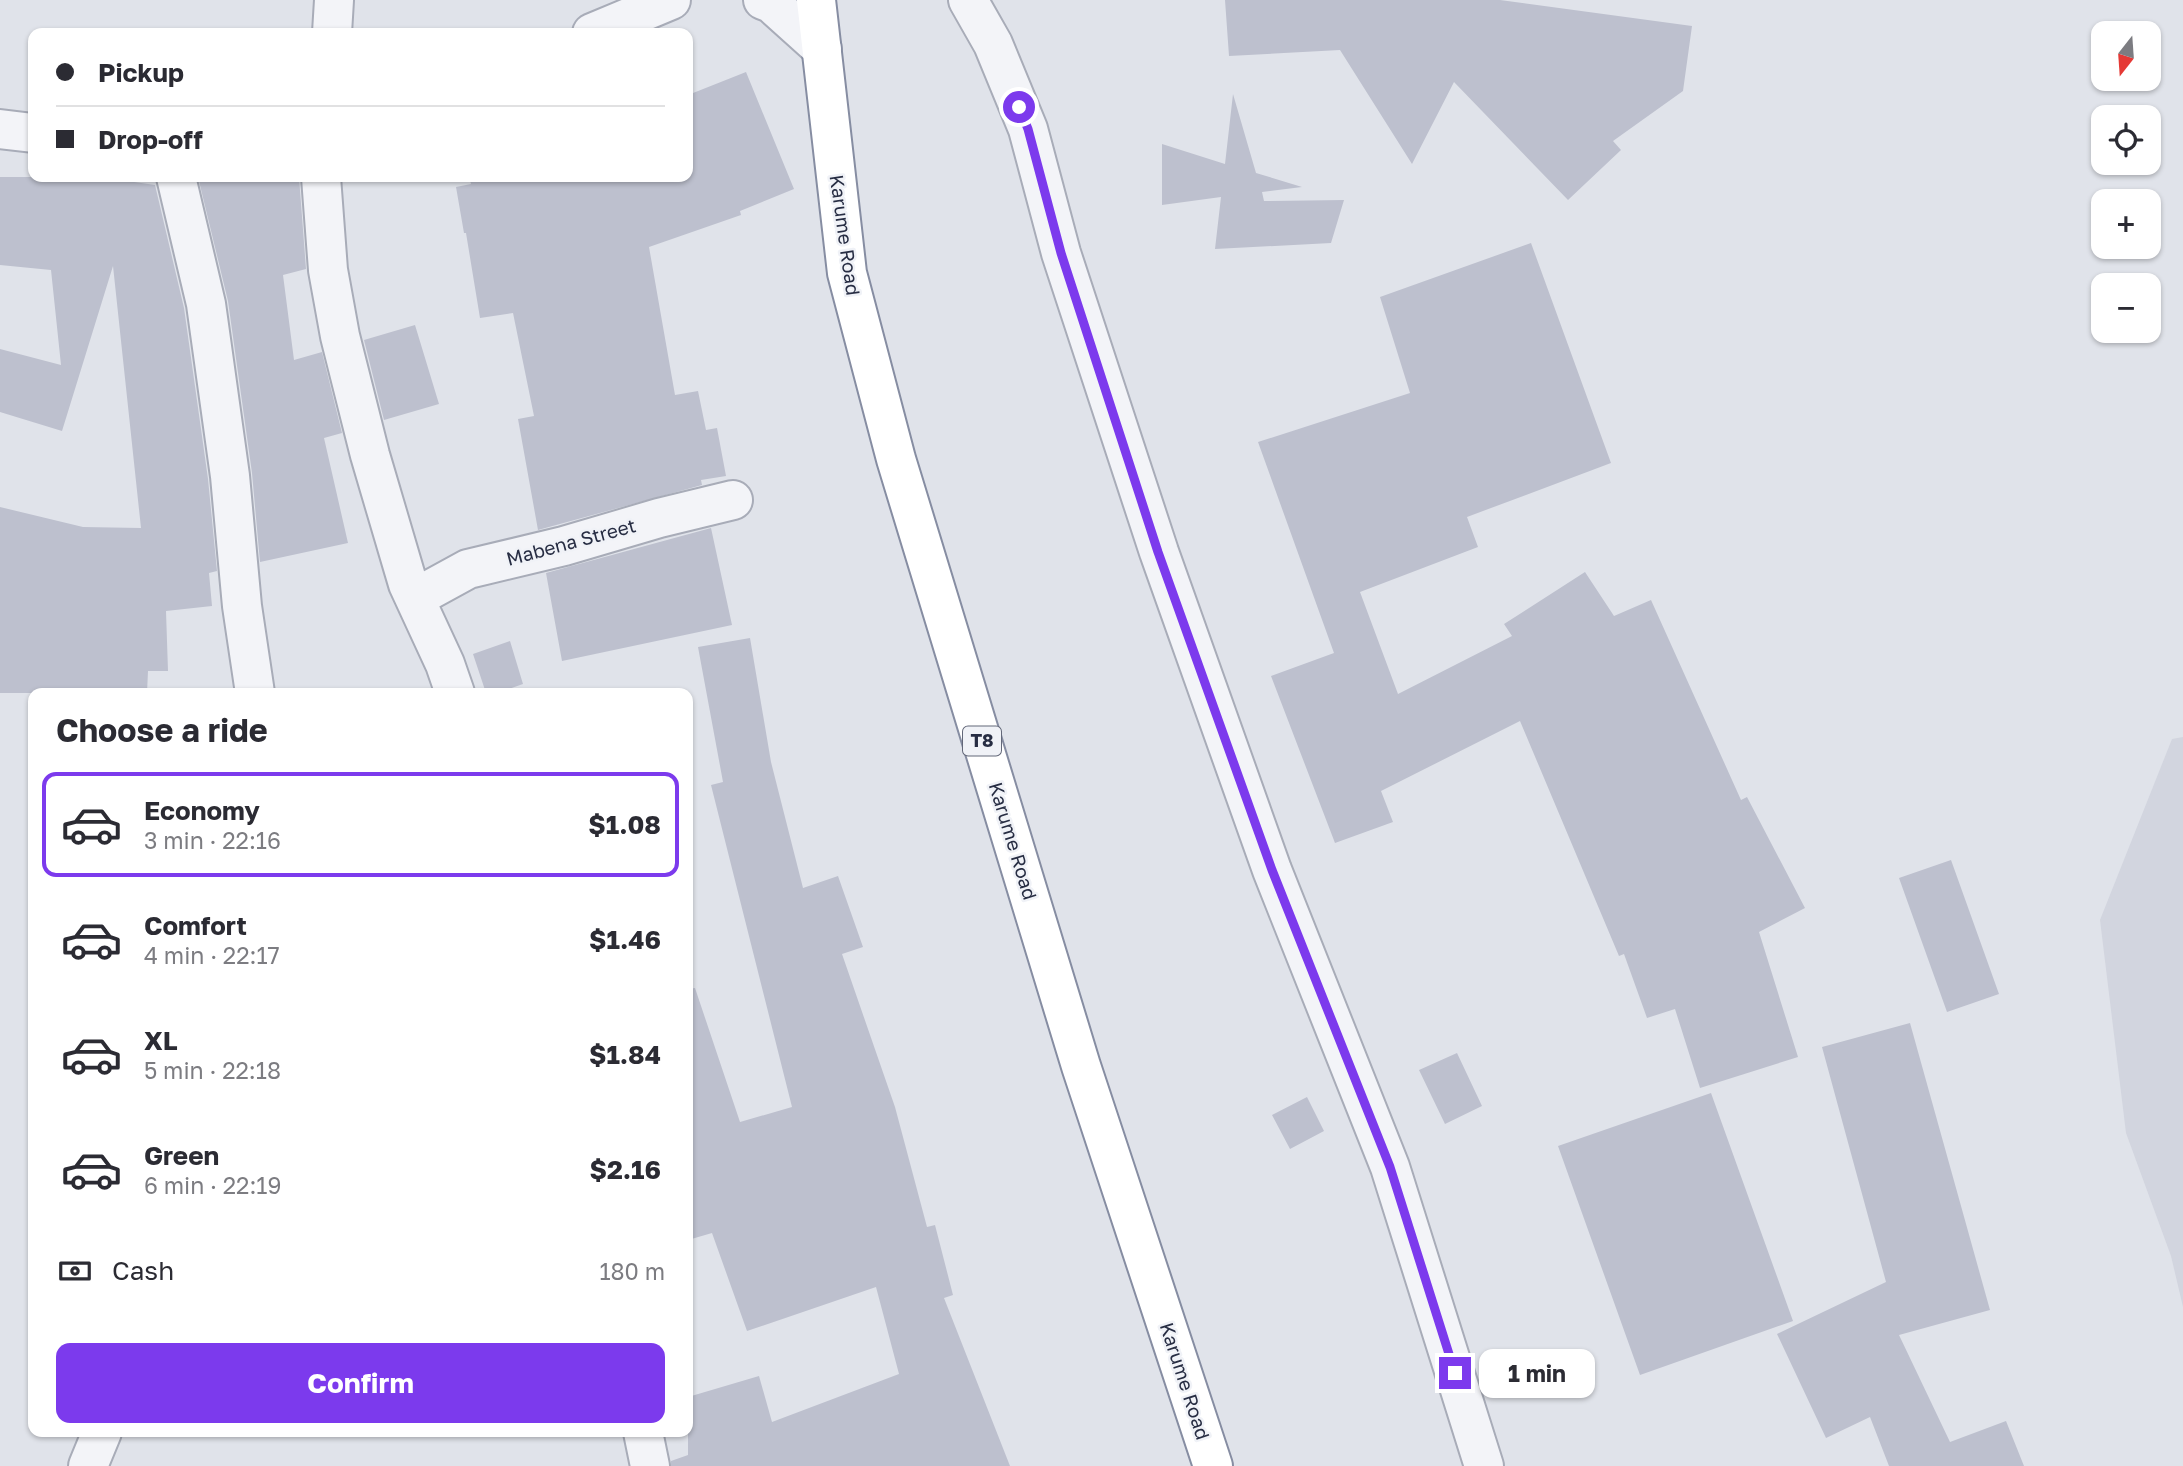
<!DOCTYPE html>
<meta charset="utf-8">
<style>
:root{--surface:#fff;--page:#f7f7f7;--text:#2b2b33;--muted:#7c7c81;--line:#e1e1e2;--accent:#7c3aed}
body{margin:0;font-family:"Golos Text",sans-serif;background:var(--page);color:var(--text);height:100vh;display:flex;flex-direction:column;font-size:26px;white-space:nowrap}
*{box-sizing:border-box;margin:0}
p{font-size:23px;color:var(--muted)}
.icon{flex:none;width:38px;height:38px;fill:none;stroke:currentColor;stroke-width:2;stroke-linecap:round;stroke-linejoin:round}
.map{position:relative;flex:1;overflow:hidden}
.sheet{position:absolute;left:28px;top:688px;width:665px;height:749px;display:flex;flex-direction:column;background:var(--surface);border-radius:14px;box-shadow:0 2px 5px #0004}
.sheet>*{flex:none}
.banner{position:absolute;left:28px;top:28px;width:665px;height:154px;border-radius:14px;box-shadow:0 2px 5px #0004;display:grid;align-content:center;height:154px;padding:0 28px;background:var(--surface)}
.needle{width:46px;rotate:197deg}
.controls{position:absolute;left:2091px;top:21px;display:grid;gap:14px}
.controls a{display:grid;place-items:center;width:70px;height:70px;border-radius:14px;background:var(--surface);box-shadow:0 2px 5px #0004;font-size:35px}
.end{position:absolute;width:32px;height:32px;margin:-16px;border:9px solid #7c3aed;background:#fff;box-shadow:0 0 0 4px #fff}
.from{border-radius:50%}
.bubble{position:absolute;height:49px;border-radius:14px;background:var(--surface);box-shadow:0 2px 5px #0004;font-size:23px;font-weight:700;line-height:49px;text-align:center}
.banner b{display:flex;align-items:center;gap:24px;height:66px;font-size:26px}
.banner b+b{border-top:2px solid var(--line)}
.banner i{width:18px;height:18px;background:var(--text)}
ul{padding:0;list-style:none}
li{display:flex;align-items:center;gap:21px;height:105px;margin:0 14px 10px;padding:0 14px;border:4px solid transparent;border-radius:14px}
li div{flex:1}
li b{display:block;font-size:26px}
li em{font-style:normal;font-weight:700}
li.active{border-color:var(--accent)}
li>.icon{width:63px;height:63px;stroke-width:1.5}
h2{padding:0 28px;font-size:32px;line-height:84px}
.pay{display:flex;align-items:center;gap:18px;height:77px;padding:0 28px;font-size:26px}
.pay p{margin-inline-start:auto}
.primary-button{display:flex;gap:14px;margin-top:auto;padding:14px 28px}
.primary-button a{flex:1;height:80px;border-radius:14px;background:var(--accent);color:#fff;font-size:28px;font-weight:700;line-height:80px;text-align:center}
.map>svg:first-child{display:block}
</style>
<div class="map">
<svg width="2183" height="1466" viewBox="0 0 2183 1466">
<rect width="100%" height="100%" fill="#e0e3ea"/>
<path fill="#d2d5df" d="M 2183,737 L 2183,1307 L 2171,1256 L 2126,1133 L 2100,920 L 2172,739 Z"/>
<path fill="#bdc0ce" d="M 1225,0 L 1500,0 L 1692,26 L 1683,91 L 1613,141 L 1621,150 L 1568,200 L 1454,82 L 1412,164 L 1340,50 L 1229,56 Z
M 746,72 L 794,189 L 740,211 L 741,215 L 649,247 L 675,395 L 698,391 L 706,430 L 717,428 L 726,476 L 701,480 L 702,485 L 538,530 L 518,419 L 534,416 L 513,313 L 480,318 L 466,233 L 464,233 L 456,187 L 471,184 L 469,177 L 688,177 L 688,95 Z
M 1233,94 L 1256,173 L 1302,187 L 1262,192 L 1264,201 L 1344,200 L 1331,243 L 1215,249 L 1221,197 L 1162,205 L 1162,144 L 1225,164 Z
M 0,177 L 100,177 L 155,185 L 184,308 L 208,479 L 217,571 L 209,573 L 212,606 L 166,611 L 168,671 L 148,671 L 147,693 L 0,693 L 0,507 L 83,527 L 141,528 L 113,266 L 62,431 L 0,412 L 0,349 L 61,365 L 51,270 L 0,265 Z
M 198,177 L 299,177 L 306,269 L 283,275 L 294,360 L 322,352 L 342,433 L 324,438 L 348,543 L 260,562 L 252,473 L 228,301 Z
M 1531,243 L 1611,463 L 1467,517 L 1478,547 L 1360,592 L 1398,694 L 1512,636 L 1504,624 L 1585,572 L 1614,616 L 1651,600 L 1741,800 L 1747,797 L 1805,908 L 1759,932 L 1798,1057 L 1700,1088 L 1675,1009 L 1647,1018 L 1624,954 L 1619,956 L 1520,721 L 1381,791 L 1393,822 L 1335,843 L 1271,676 L 1334,653 L 1258,442 L 1410,393 L 1380,297 Z
M 415,325 L 439,404 L 384,420 L 364,340 Z
M 711,528 L 732,625 L 562,661 L 546,573 Z
M 750,638 L 771,762 L 803,888 L 838,876 L 863,947 L 842,954 L 895,1107 L 927,1227 L 935,1225 L 953,1295 L 944,1298 L 1010,1466 L 671,1466 L 671,1461 L 688,1455 L 688,1397 L 759,1376 L 772,1422 L 899,1374 L 876,1287 L 747,1331 L 712,1233 L 688,1240 L 688,989 L 695,988 L 740,1122 L 792,1107 L 711,785 L 723,782 L 698,647 Z
M 510,641 L 523,684 L 497,693 L 486,693 L 473,654 Z
M 1951,860 L 1999,994 L 1947,1012 L 1899,878 Z
M 1910,1023 L 1990,1310 L 1899,1335 L 1950,1442 L 2006,1421 L 2024,1466 L 1889,1466 L 1870,1417 L 1826,1438 L 1777,1334 L 1886,1282 L 1822,1047 Z
M 1457,1053 L 1482,1106 L 1445,1124 L 1419,1070 Z
M 1711,1093 L 1793,1321 L 1640,1375 L 1558,1146 Z
M 1307,1097 L 1324,1131 L 1290,1149 L 1272,1115 Z"/>
<g fill="none" stroke-linecap="round" stroke-linejoin="round">
<defs>
<path id="minor" d="M 763,0 L 771,3 L 822,49
M 968,0 L 993,44 L 1028,129 L 1061,253 L 1159,552 L 1272,870 L 1390,1167 L 1484,1466
M 332,33 L 334,0
M 592,33 L 671,0
M 0,129 L 33,133
M 176,177 L 206,304 L 230,476 L 242,606 L 255,693
M 321,177 L 328,270 L 340,336 L 370,455 L 408,584 L 445,664 L 455,693
M 415,598 L 468,569 L 564,546 L 659,518 L 733,500
M 643,1432 L 650,1466
M 88,1466 L 102,1432"/>
<path id="highway" d="M 816,0 L 847,273 L 896,459 L 1081,1066 L 1213,1466"/>
</defs>
<use href="#minor" stroke="#a8acb8" stroke-width="42"/>
<use href="#highway" stroke="#868da2" stroke-width="42"/>
<use href="#minor" stroke="#f3f4f8" stroke-width="38"/>
<use href="#highway" stroke="#fff" stroke-width="38"/>
</g>
<g fill="none" stroke-linecap="round" stroke-linejoin="round">
<path stroke="#7c3aed" stroke-width="9" d="M 1019,107 L 1028,129 L 1061,253 L 1158,552 L 1272,870 L 1390,1167 L 1455,1373"/>
</g>
<g text-anchor="middle" stroke-width="5" stroke-linejoin="round" paint-order="stroke">
<rect fill="#f0f2f7" stroke="#636879" stroke-width="2" x="963" y="726.5" width="38" height="29" rx="5"/>
<g font-size="18" font-weight="bold" fill="#272d43">
<text x="982" y="747">T8</text>
</g>
<g font-size="19" fill="#272d43" stroke="#f0f2f7">
<text transform="translate(845 235) rotate(82)" y="7">Karume Road</text>
<text transform="translate(571 542) rotate(-15)" y="7">Mabena Street</text>
<text transform="translate(1013 841) rotate(73)" y="7">Karume Road</text>
<text transform="translate(1185 1381) rotate(72)" y="7">Karume Road</text>
</g>
</g>
</svg>
<div class="controls">
<a><svg class="needle" viewBox="-14 -14 28 28"><path d="M0-13l5 13h-10z" fill="#e53935"/><path d="M0 13l5-13h-10z" fill="#7c7c81"/></svg></a>
<a><svg class="icon" aria-label="locate" viewBox="0 0 24 24"><circle cx="12" cy="12" r="6"/><path d="M12 2v4M12 18v4M2 12h4M18 12h4"/></svg></a>
<a>+</a>
<a>−</a>
</div>
<i class="end from" style="left:1019px;top:107px"></i>
<i class="end" style="left:1455px;top:1373px"></i>
<div class="bubble" style="left:1479px;top:1349px;width:116px">1 min</div>
<div class="banner">
<b><i class="from"></i>Pickup</b>
<b><i></i>Drop-off</b>
</div>
<section class="sheet">
<h2>Choose a ride</h2>
<ul>
<li class="active"><svg class="icon" aria-label="car" viewBox="0 0 24 24"><path d="M5 17H2v-5l4-1 3-4h7l3 4 3 1v5h-3M9 17h6M6 11h13"/><circle cx="7" cy="17" r="2"/><circle cx="17" cy="17" r="2"/></svg><div><b>Economy</b><p>3 min · 22:16</p></div><em>$1.08</em></li>
<li><svg class="icon" aria-label="car" viewBox="0 0 24 24"><path d="M5 17H2v-5l4-1 3-4h7l3 4 3 1v5h-3M9 17h6M6 11h13"/><circle cx="7" cy="17" r="2"/><circle cx="17" cy="17" r="2"/></svg><div><b>Comfort</b><p>4 min · 22:17</p></div><em>$1.46</em></li>
<li><svg class="icon" aria-label="car" viewBox="0 0 24 24"><path d="M5 17H2v-5l4-1 3-4h7l3 4 3 1v5h-3M9 17h6M6 11h13"/><circle cx="7" cy="17" r="2"/><circle cx="17" cy="17" r="2"/></svg><div><b>XL</b><p>5 min · 22:18</p></div><em>$1.84</em></li>
<li><svg class="icon" aria-label="car" viewBox="0 0 24 24"><path d="M5 17H2v-5l4-1 3-4h7l3 4 3 1v5h-3M9 17h6M6 11h13"/><circle cx="7" cy="17" r="2"/><circle cx="17" cy="17" r="2"/></svg><div><b>Green</b><p>6 min · 22:19</p></div><em>$2.16</em></li>
</ul>
<div class="pay"><svg class="icon" aria-label="cash" viewBox="0 0 24 24"><path d="M3 7h18v10H3z"/><circle cx="12" cy="12" r="2"/></svg>Cash<p>180 m</p></div>
<div class="primary-button"><a>Confirm</a></div>
</section>
</div>
